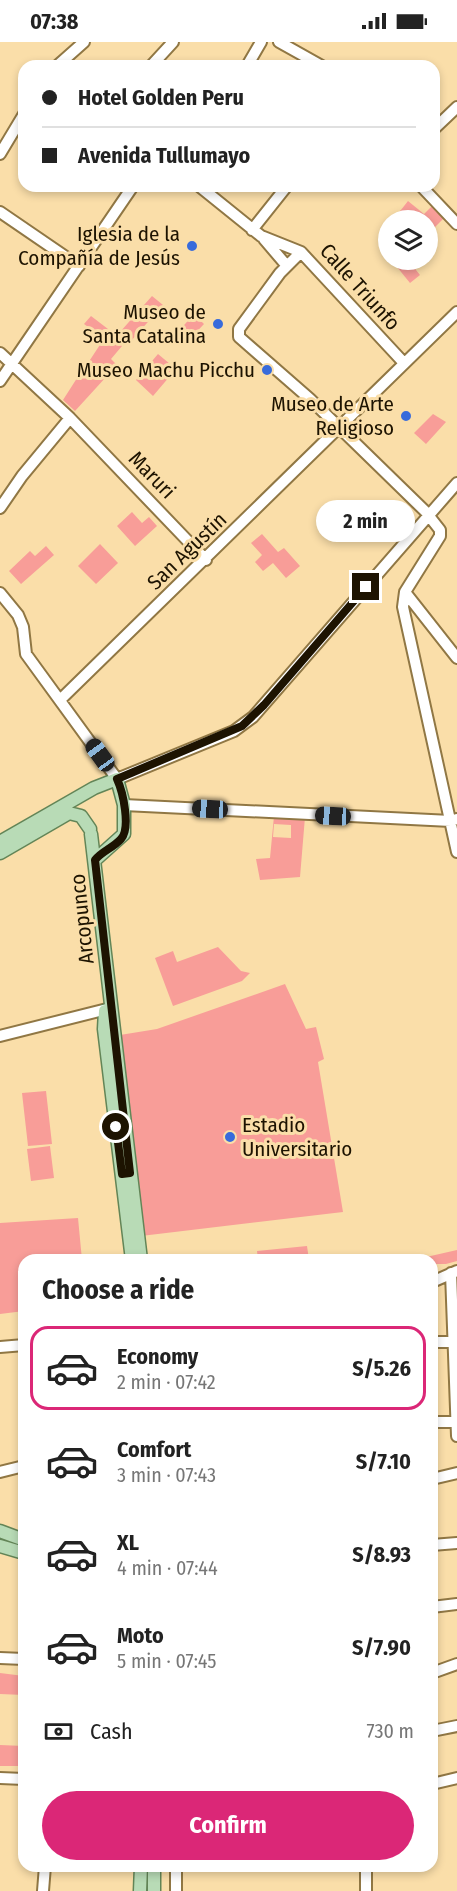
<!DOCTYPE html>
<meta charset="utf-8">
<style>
:root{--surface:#fff;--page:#f6f6f6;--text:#222;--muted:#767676;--line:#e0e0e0;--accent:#db2777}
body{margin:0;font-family:"Fira Sans Condensed",sans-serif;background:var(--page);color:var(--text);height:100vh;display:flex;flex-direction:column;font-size:22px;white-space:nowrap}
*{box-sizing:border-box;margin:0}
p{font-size:20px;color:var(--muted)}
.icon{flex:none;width:33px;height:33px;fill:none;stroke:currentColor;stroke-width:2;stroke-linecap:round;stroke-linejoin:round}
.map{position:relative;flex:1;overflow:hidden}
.drawer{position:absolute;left:18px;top:1212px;width:420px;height:618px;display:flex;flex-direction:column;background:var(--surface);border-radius:18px;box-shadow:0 3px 9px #0003}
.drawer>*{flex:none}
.guide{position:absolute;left:18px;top:18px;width:422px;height:132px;border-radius:18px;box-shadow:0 3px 9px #0003;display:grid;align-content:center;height:132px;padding:0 24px;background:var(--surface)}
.fabs{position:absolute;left:378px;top:168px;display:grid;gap:12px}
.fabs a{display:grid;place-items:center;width:60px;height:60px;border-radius:50%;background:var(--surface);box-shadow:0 3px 9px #0003;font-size:30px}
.end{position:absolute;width:27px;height:27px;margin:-14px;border:8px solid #1d1301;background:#fff;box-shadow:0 0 0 3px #fff}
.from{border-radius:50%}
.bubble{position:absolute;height:42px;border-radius:21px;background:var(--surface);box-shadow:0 3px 9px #0003;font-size:20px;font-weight:700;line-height:42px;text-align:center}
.car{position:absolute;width:18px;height:36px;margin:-18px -9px;border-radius:8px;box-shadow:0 0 4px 2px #0007;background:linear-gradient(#222 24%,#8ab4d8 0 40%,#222 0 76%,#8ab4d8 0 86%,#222 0)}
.guide b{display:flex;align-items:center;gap:21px;height:57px;font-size:22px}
.guide b+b{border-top:2px solid var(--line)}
.guide i{width:15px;height:15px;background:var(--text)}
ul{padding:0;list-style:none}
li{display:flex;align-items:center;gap:18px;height:84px;margin:0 12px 9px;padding:0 12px;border:3px solid transparent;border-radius:18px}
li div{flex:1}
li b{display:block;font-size:22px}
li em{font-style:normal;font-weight:700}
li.selected{border-color:var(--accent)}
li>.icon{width:54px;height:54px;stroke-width:1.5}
h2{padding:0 24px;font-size:27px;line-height:72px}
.pay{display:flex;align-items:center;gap:15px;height:66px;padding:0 24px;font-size:22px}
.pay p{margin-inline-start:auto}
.primary-button{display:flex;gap:12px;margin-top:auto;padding:12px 24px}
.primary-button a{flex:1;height:69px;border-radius:36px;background:var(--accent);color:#fff;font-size:24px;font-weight:700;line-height:69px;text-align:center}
.status{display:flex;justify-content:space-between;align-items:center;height:42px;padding:0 30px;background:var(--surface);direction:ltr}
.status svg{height:16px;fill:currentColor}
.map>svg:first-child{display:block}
</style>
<div class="status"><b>07:38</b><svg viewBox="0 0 49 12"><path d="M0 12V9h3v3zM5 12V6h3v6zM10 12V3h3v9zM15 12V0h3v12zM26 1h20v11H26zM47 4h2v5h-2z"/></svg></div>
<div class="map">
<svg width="457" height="1849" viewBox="0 0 457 1849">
<rect width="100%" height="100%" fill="#fadea9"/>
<path fill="#f89d98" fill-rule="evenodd" d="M 408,159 L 424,172 L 434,162 L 445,175 L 434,186 L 432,184 L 428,187 L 428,178 L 405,178 L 397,173 Z
M 395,218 L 408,218 L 420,233 L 410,241 L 393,220 Z
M 152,254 L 163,263 L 131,299 L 120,290 Z
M 194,272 L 204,282 L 187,300 L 177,291 Z
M 91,274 L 108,287 L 102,295 L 84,282 Z
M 107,292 L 122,304 L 111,317 L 117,323 L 75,369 L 63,358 L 79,333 L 77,329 L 83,320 L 88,321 Z
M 158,312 L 176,327 L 153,354 L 136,338 Z
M 433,372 L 446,380 L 426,402 L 414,391 Z
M 132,470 L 142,481 L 149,475 L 157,484 L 135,504 L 117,484 Z
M 262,492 L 278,510 L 284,506 L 300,524 L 286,536 L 273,521 L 263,529 L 255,520 L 262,513 L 251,501 Z
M 100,502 L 118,521 L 96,542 L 78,524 Z
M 46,504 L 54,513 L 21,542 L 9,529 L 30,509 L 35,514 Z
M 274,774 L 305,775 L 300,835 L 260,838 L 256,817 L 270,816 ZM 274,782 L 291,783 L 291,796 L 273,795 Z
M 218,905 L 241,929 L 250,931 L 242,939 L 173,964 L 155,916 L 173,909 L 177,920 Z
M 285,942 L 306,987 L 316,985 L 324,1017 L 318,1020 L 343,1170 L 141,1194 L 120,993 L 157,987 Z
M 46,1049 L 52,1102 L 28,1104 L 22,1051 Z
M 50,1104 L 54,1136 L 31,1139 L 27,1107 Z
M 78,1176 L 82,1218 L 24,1218 L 24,1269 L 0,1272 L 0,1181 Z
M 307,1204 L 309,1218 L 258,1218 L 257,1209 Z
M 457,1208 L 457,1219 L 446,1222 L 432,1222 L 432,1218 L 413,1218 Z
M 0,1631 L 24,1634 L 24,1653 L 0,1652 Z
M 0,1703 L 24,1704 L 24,1724 L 0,1724 Z"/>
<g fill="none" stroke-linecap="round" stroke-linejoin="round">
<defs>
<path id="minor" d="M 279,0 L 322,24
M 57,24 L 84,0
M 151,24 L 173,0
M 247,24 L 261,0
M 434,87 L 457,65
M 0,112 L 24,72
M 199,144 L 261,194 L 301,210
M 421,144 L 457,182
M 0,170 L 79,224
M 252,188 L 287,144
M 264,197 L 287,224
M 0,311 L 70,376 L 206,518
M 404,321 L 301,210 L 280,231 L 239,287 L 239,295 L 310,357 L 425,469 L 440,488 L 440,494 L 405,550 L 403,565 L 457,810
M 0,339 L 133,144
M 0,466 L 22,434 L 70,376
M 405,550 L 457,616
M 0,551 L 18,573 L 23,585 L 26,612 L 117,737 L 234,689 L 253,675 L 457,441
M 60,658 L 457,270
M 124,763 L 451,779 L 457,777
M 0,994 L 111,966
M 451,1231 L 457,1394
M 432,1240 L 457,1229
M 432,1300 L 457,1300
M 0,1305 L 24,1303
M 432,1380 L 457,1380
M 0,1430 L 24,1424
M 432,1437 L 457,1431
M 432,1503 L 457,1501
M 432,1565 L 457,1562
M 0,1616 L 24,1617
M 432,1631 L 457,1622
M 432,1689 L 457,1684
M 0,1736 L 24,1737
M 432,1742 L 457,1736
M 43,1849 L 45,1824
M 176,1849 L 176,1824
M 366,1849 L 366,1824"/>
<path id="major" d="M 91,792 L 141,1218
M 0,800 L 94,746 L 117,737 L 124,763 L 124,792 L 95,818
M 0,811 L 69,771 L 81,774 L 90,787
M 105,969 L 104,987 L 132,1218
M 0,1489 L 24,1498
M 0,1504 L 24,1511
M 140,1849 L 141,1824
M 154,1849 L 154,1824"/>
</defs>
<use href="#minor" stroke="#907744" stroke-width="14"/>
<use href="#major" stroke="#638557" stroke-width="15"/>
<use href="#minor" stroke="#fff" stroke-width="10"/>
<use href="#major" stroke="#b8dbb6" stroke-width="12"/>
</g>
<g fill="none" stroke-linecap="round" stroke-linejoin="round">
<path stroke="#1d1301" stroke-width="8" d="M 116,1085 L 122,1132 L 130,1131 L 95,818 C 102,809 113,806 121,797 C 131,786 123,750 117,737 L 242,684 L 264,663 L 366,545"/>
</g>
<g fill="#386bdb" stroke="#fadea9" stroke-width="2">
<circle cx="192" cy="204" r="6"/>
<circle cx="218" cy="282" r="6"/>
<circle cx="267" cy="328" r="6"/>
<circle cx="406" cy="374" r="6"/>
<circle cx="230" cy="1095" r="6"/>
</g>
<g text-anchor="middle" stroke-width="6" stroke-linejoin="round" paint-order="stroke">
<g font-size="21" fill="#1d1301" stroke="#fadea9" text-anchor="end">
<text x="180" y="199">Iglesia de la<tspan x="180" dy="24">Compañía de Jesús</tspan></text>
<text x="206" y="277">Museo de<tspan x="206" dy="24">Santa Catalina</tspan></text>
<text x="255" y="335">Museo Machu Picchu</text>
<text x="394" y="369">Museo de Arte<tspan x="394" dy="24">Religioso</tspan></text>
<text x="242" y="1090" text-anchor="start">Estadio<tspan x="242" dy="24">Universitario</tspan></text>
</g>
<g font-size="21" fill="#1d1301" stroke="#fadea9">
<text transform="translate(360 245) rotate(48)" y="7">Calle Triunfo</text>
<text transform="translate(152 433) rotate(46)" y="7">Maruri</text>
<text transform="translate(187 509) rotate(-44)" y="7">San Agustín</text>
<text transform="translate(82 877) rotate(-96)" y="7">Arcopunco</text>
</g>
</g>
</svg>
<div class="fabs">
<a><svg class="icon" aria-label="layers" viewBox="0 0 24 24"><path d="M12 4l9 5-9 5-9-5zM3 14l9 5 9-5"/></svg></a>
</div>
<i class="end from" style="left:116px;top:1085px"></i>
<i class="end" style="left:366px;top:545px"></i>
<div class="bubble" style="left:316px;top:458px;width:99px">2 min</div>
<i class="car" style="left:100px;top:713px;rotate:324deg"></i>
<i class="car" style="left:210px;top:767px;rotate:273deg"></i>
<i class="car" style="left:333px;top:774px;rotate:273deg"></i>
<div class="guide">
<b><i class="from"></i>Hotel Golden Peru</b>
<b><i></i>Avenida Tullumayo</b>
</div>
<section class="drawer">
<h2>Choose a ride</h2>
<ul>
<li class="selected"><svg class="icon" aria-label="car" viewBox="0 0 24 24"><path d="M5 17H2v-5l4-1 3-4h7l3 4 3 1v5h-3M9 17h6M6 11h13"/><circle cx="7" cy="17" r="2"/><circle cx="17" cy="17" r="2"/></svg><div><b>Economy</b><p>2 min · 07:42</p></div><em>S/5.26</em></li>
<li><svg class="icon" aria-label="car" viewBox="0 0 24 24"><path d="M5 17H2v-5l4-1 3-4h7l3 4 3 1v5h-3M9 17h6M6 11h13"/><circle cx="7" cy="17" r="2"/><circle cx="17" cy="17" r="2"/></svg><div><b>Comfort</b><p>3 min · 07:43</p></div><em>S/7.10</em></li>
<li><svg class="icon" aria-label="car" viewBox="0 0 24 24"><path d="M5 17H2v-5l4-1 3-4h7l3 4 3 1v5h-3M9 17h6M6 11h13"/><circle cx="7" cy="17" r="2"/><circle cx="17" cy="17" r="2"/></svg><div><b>XL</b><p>4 min · 07:44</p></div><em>S/8.93</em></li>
<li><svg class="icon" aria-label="car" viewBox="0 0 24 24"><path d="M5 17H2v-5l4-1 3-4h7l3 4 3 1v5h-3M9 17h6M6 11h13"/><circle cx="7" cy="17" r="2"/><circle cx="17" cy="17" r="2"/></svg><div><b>Moto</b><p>5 min · 07:45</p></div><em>S/7.90</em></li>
</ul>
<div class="pay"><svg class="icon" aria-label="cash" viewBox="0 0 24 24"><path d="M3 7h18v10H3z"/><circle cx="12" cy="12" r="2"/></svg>Cash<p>730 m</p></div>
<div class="primary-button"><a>Confirm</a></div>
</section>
</div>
